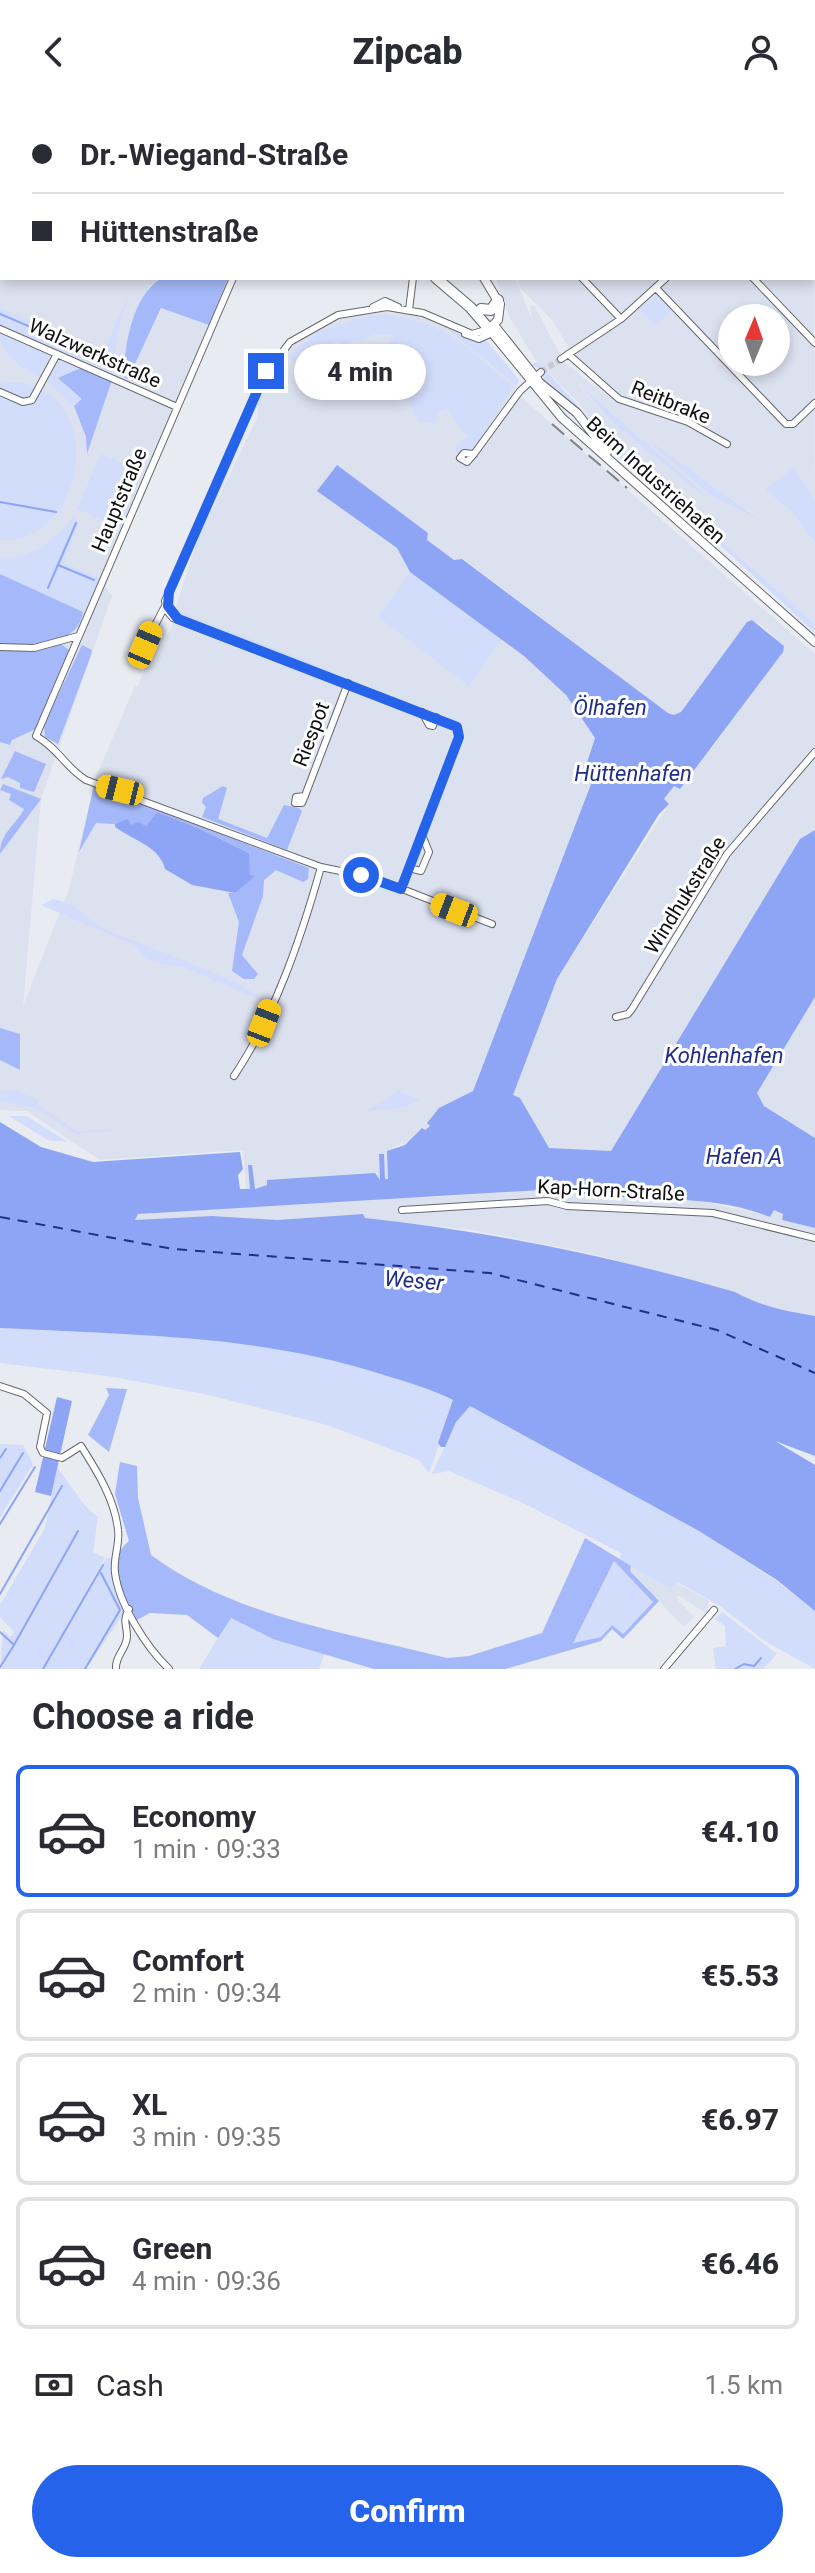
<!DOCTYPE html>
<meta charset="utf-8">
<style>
:root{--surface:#fff;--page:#f7f7f7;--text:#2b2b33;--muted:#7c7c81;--line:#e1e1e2;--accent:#2563eb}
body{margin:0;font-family:Roboto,sans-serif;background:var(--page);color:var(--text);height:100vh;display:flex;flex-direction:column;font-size:30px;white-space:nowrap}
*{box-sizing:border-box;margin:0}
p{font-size:26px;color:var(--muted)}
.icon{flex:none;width:44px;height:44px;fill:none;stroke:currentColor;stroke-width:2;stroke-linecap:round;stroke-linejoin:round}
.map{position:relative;height:1565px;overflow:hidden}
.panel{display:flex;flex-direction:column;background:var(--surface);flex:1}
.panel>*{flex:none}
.hud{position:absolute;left:0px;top:0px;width:816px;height:176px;box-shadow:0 4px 12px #0003;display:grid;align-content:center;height:176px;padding:0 32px;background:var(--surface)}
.needle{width:52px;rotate:2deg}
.buttons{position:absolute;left:718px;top:200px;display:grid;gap:16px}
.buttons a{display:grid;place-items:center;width:72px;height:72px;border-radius:50%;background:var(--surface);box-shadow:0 4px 12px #0003;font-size:40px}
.end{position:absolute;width:36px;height:36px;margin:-18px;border:10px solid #2563eb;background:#fff;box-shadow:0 0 0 4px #fff}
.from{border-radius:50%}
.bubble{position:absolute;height:56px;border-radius:28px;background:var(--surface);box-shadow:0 4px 12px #0003;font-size:26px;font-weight:800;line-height:56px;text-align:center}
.car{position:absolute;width:24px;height:48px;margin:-24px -12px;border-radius:10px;box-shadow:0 0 6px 2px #0007;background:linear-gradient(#f5c518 24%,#345 0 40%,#f5c518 0 76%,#345 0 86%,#f5c518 0)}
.hud b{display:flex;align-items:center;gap:28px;height:76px;font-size:30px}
.hud b+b{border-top:2px solid var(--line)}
.hud i{width:20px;height:20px;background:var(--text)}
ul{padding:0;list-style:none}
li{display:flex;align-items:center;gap:24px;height:132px;margin:0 16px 12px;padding:0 16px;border:4px solid var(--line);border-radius:12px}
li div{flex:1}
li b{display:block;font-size:30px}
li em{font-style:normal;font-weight:800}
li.selected{border-color:var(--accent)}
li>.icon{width:72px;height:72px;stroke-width:1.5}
h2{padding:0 32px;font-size:36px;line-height:96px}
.pay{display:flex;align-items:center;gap:20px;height:88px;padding:0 32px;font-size:30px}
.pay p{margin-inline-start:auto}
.action{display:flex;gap:16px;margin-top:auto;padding:16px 32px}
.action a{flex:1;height:92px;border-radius:48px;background:var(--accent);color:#fff;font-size:32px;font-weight:800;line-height:92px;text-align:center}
header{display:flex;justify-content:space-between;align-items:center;height:104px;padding:0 32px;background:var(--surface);font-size:36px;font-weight:800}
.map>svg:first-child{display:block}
</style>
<header><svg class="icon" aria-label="back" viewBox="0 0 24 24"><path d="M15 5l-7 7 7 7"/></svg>Zipcab<svg class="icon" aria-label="person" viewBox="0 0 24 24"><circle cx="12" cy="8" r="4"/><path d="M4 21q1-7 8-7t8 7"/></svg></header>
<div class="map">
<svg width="815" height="1565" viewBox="0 0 815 1565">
<rect width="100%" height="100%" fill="#e8ebf2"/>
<path fill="#dce1f0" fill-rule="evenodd" d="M 0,0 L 222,0 L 2,2 L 2,174 L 161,174 L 148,183 L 128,274 L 162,204 L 209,220 L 228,174 L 237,174 L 104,481 L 112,492 L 41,695 L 23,902 L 69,785 L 96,673 L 135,582 L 138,582 L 146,562 L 153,562 L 177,511 L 174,508 L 205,414 L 273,264 L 299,235 L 342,213 L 371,207 L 417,211 L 440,219 L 477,246 L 517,282 L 513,286 L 815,550 L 815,726 L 800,735 L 611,1047 L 549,1045 L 520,994 L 513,991 L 557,875 L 669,700 L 664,696 L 674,682 L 681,685 L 783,548 L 783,542 L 762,521 L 752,516 L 747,518 L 681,608 L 674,611 L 668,609 L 463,455 L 454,456 L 427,436 L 428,429 L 337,361 L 318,387 L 397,444 L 407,463 L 524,552 L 566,591 L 595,634 L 583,671 L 593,675 L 473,987 L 439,1004 L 430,1021 L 409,1038 L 392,1043 L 391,1075 L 267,1077 L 267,1081 L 250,1085 L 246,1086 L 243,1046 L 99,1056 L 27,1007 L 0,1006 L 0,221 L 112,268 L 119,224 L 131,186 L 103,249 L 0,203 ZM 259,301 L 257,314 L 211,409 L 253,311 Z
M 814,145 L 815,397 L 794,364 L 765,386 L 791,407 L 815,439 L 815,520 L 603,330 L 578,298 L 534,254 L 509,212 L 496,174 L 515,174 L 532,216 L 530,202 L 534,201 L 564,258 L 608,293 L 570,255 L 565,248 L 569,244 L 551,215 L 521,185 L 517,174 L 814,174 ZM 732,214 L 776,214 L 776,258 L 732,258 ZM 579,281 L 580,280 L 702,389 L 614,320 ZM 655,342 L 761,415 L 712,392 Z
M 815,893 L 815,1034 L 764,1002 L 757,990 Z
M 558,1085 L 597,1093 L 700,1097 L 765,1111 L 773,1106 L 783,1110 L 782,1116 L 815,1124 L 815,1212 L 768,1204 L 735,1188 L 584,1148 L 473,1126 L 364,1114 L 362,1110 L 276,1116 L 212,1112 L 138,1117 L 134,1113 L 137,1110 L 376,1093 L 418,1091 L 419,1094 Z
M 631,1462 L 670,1485 L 676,1479 L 703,1493 L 709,1497 L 707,1510 L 678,1491 L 676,1494 L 694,1513 L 684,1523 L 630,1467 Z"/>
<path fill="#d2dcfb" d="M 131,185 L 119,224 L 112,269 L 0,221 L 0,203 L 103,249 Z
M 657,191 L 672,206 L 655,222 L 639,205 Z
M 372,211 C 438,211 467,242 513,283 L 474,345 L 464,345 L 458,351 L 454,343 L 467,333 L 447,304 L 440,307 L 434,319 L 418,318 L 405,287 L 412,280 L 401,269 L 382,260 L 382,250 L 395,231 L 376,230 L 343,241 L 337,237 L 296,260 L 287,253 L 317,228 Z
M 440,219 L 472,237 L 487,237 L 519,276 L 517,282 Z
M 0,229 L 44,248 L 50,260 L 43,274 C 24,267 0,250 0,229 Z
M 60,255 L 83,263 L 74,286 L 82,296 L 74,302 L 46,277 Z
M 538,258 L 614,341 L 815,520 L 815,529 L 689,412 L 603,341 L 544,279 L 540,265 L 531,261 Z
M 0,278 C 113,272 90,440 0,436 Z
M 578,279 L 703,389 L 702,390 L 614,320 Z
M 654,342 L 655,341 L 761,416 L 712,392 Z
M 101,350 L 141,368 L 120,423 L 77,405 Z
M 794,363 L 815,397 L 815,439 L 791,407 L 765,386 Z
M 74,411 L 79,419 L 63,458 L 100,475 L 85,509 L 0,470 L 0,454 C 30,455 58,435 74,411 Z
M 410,468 L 502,535 L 469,582 L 378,513 Z
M 179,507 L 181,508 L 332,567 L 330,569 L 177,510 Z
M 53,795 C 74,798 87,816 106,825 C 138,841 246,875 263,897 L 186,864 L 147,856 L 136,842 L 41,801 Z
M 13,986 L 39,996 L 38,1001 L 76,1027 L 121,1025 L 76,1030 L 36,1004 L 0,997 L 0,987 Z
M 398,987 L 420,995 L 406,1003 L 366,1007 Z
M 9,1012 L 26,1012 L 68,1038 L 48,1036 Z
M 0,1224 C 153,1232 310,1230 453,1296 L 452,1304 L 429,1369 L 419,1356 L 327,1321 L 204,1290 L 108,1272 L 0,1259 Z
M 470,1302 L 699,1427 L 777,1477 L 815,1507 L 815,1565 L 765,1537 L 720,1502 L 678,1478 L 670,1485 L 620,1456 L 621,1449 L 527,1401 L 449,1367 L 432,1370 L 456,1318 Z
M 0,1340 L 23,1341 L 33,1360 L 0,1413 Z
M 57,1363 L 86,1403 L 98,1413 L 93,1448 L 105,1454 L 85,1487 L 106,1455 L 113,1453 L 126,1506 L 86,1565 L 0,1565 L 3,1526 L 10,1533 L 14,1528 L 0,1513 L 0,1501 L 45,1424 Z
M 614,1457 L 653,1498 L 622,1530 L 612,1521 L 601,1533 L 573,1539 Z
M 722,1508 L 777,1550 L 763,1565 L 716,1565 L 713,1544 L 726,1542 L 725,1522 L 715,1515 Z
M 230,1514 L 273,1535 L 325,1549 L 319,1565 L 199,1565 Z"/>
<path fill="#a5b9fa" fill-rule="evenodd" d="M 161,174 L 228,174 L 209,221 L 161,204 L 128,275 L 123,273 C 126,238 131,195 161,174 Z
M 83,263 L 112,276 L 87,350 L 86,333 L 74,302 L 82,295 L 58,274 Z
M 0,470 L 83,508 C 78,544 27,541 0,539 Z
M 60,539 L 70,547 L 38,624 L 12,636 L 10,641 L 0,638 L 0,545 L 31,547 Z
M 82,541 L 92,546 L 91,551 L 58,640 L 45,633 L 44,621 Z
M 15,647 L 46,660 L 34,688 L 20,684 L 20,679 L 8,673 L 1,675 Z
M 3,680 L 41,695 L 0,750 C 0,729 15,722 24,705 L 9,696 L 11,690 L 0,686 Z
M 94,681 L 309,764 L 308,775 L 303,778 L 276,766 L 264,776 L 263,792 L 242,851 L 258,870 L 254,875 L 244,875 L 232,867 L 239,818 L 228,789 L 235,789 L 249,772 L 249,749 L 198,724 L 157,708 L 146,722 L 96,719 L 79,748 Z
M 223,682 L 227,684 L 218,715 L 267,734 L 284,701 L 299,704 L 302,707 L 287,746 L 202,713 L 206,703 L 202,699 L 203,694 Z
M 0,924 L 20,930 L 20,966 L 0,956 Z
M 106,1284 L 127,1285 L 109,1348 L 88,1331 L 109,1291 Z
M 120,1358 L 137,1362 L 138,1394 L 151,1451 C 235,1513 347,1529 447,1554 L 469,1552 L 542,1529 L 585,1434 L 631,1462 L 630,1467 L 659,1497 L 623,1535 L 612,1525 L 601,1537 L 505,1565 L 374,1565 L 273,1535 L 231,1514 L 218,1534 L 187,1511 L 150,1509 L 137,1516 C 124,1492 103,1458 129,1437 L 115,1390 ZM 614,1457 L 653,1498 L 623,1530 L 612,1521 L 601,1533 L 573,1539 Z"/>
<path fill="#8ea5f5" d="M 337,361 L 428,429 L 427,436 L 454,456 L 462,455 L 668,609 L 674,611 L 681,608 L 747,518 L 752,516 L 784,542 L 783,548 L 680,685 L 674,682 L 664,695 L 669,700 L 659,710 L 557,875 L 513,991 L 520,994 L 549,1044 L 611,1047 L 800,735 L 815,726 L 815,893 L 757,989 L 764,1002 L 815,1034 L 815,1124 L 782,1116 L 783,1110 L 774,1106 L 770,1113 C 704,1086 627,1101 558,1085 L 138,1110 L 135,1116 L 212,1112 L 277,1116 L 363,1110 L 365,1114 C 494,1128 610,1152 735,1188 C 760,1202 785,1207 815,1212 L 815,1352 L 775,1337 L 815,1361 L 815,1507 L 777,1476 L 699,1427 L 470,1302 L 456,1318 L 445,1343 L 441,1343 L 438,1339 L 453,1296 C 431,1285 407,1278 384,1271 C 259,1230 129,1231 0,1224 L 0,1018 L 41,1043 L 93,1058 L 240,1048 L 243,1065 L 238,1071 L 240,1085 L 250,1085 L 248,1061 L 252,1061 L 255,1085 L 267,1081 L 267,1076 L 375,1069 L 380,1076 L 379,1050 L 384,1050 L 385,1075 L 388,1075 L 387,1047 L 405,1041 L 422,1024 L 425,1026 L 430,1022 L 427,1019 L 439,1004 L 473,987 L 593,675 L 583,671 L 595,634 L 566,591 L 524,552 L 410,468 L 397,444 L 317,387 Z
M 157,708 L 198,724 L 249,749 L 250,771 L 255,772 L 235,789 L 192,781 L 165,765 C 160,743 135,737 115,723 L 115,720 L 128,715 L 131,721 L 138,718 L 146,722 Z
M 57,1293 L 72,1297 L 51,1392 L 35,1388 Z"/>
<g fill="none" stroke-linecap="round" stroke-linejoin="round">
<path stroke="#8ea5f5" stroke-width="2" d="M 0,48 L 2,47
M 0,51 L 2,55
M 0,210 L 94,250
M 0,398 L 56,408
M 58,461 L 94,476
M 48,484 L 76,419
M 0,1354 L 6,1345
M 0,1387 L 23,1349
M 0,1420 L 35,1363
M 0,1490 L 62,1382
M 0,1528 L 14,1541 L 0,1563
M 14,1541 L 78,1427
M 43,1565 L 103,1461
M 85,1565 L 120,1506 L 101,1469
M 735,1565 L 744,1560 L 754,1562 L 761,1554"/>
<path stroke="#212d87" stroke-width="2" stroke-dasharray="10 8" stroke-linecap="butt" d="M 0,1113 L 173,1145 L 490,1169 L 717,1226 L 815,1269"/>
<path stroke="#c7cad0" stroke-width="6" stroke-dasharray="6 3" stroke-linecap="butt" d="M 541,268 L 561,255"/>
<defs>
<path id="minor" d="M 41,0 L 42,2
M 87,0 L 89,2
M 284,0 L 284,2
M 445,0 L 447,2
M 173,2 L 174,0
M 814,26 L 815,25
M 0,125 L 2,125
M 233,174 L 36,632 C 59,645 65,663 86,676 L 321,763 L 374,774 L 492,820
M 582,174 L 621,215
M 753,174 L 815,239
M 656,184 L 786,320 L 793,320 L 815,299
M 373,203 L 385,197 L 398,203
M 409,206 L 413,174
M 0,225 L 177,303
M 465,230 L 479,235 L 492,229
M 568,250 L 619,295 L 688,318 L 727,340
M 561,255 L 621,215 L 666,174
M 0,288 L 23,298 L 32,296 L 57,250
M 474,350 L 464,349 L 460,354 L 467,358 L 474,350 L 520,287 L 541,268
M 0,543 L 34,544 L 78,532
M 137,556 L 165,502
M 422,608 L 429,621 L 433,622 L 436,613
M 305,692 L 296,693 L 295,699 L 302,699 L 306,689 L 348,579
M 409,764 L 421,767 L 429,748 L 422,731
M 401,785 L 459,633 L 457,623 L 173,514 L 167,507 L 165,497 L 262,275 L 290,238 L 338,211 L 387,203 L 423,209 L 472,230 L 489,225
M 616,913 L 628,910 L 632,905 L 727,750 L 815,648
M 234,972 C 275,911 301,834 321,763
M 402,1106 L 548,1097 L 567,1102 L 713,1109 L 815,1134
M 0,1282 L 24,1290 L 47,1309 L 40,1343 L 43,1349 L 62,1354 L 81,1342 C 97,1367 115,1396 118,1426 C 120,1441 113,1454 115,1469 C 119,1500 146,1543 169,1565
M 116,1565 C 115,1551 127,1545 127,1532 C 127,1520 122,1517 129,1505
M 664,1565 L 714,1506"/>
<path id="major" d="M 451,0 L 451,2
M 694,0 L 696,2
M 814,122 L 815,123
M 484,174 L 499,199
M 500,200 L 498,216 L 489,225 L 562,314 L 815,538
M 494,221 L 540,279 L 577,309 L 607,348"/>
<path id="highway" d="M 558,2 L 560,0
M 436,174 L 470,203 L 489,225
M 481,205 L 491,206 L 498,196"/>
</defs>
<use href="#minor" stroke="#65676d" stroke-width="8"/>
<use href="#major" stroke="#65676d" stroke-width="10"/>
<use href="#highway" stroke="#65676d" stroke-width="12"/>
<use href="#minor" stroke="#fff" stroke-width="6"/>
<use href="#major" stroke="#fff" stroke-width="8"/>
<use href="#highway" stroke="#fff" stroke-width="10"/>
<path stroke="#7f8186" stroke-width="2" stroke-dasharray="16 8" stroke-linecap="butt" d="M 552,320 L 627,384"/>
</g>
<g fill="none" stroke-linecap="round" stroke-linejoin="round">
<path stroke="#2563eb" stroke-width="10" d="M 266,267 L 169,488 L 168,502 L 178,515 L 457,623 L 459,633 L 401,785 L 361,771"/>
</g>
<g text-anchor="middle" stroke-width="6" stroke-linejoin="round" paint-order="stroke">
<g font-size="20" fill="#0f0f12" stroke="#fff">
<text transform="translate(95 249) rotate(24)" y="7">Walzwerkstraße</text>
<text transform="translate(671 298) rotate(22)" y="7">Reitbrake</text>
<text transform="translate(656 376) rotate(42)" y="7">Beim Industriehafen</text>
<text transform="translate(119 396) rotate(-67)" y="7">Hauptstraße</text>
<text transform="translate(311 630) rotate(-69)" y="7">Riespot</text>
<text transform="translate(685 791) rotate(-58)" y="7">Windhukstraße</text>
<text transform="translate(611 1086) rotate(3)" y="7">Kap-Horn-Straße</text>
</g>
<g font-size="22" font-style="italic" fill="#212d87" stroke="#fff">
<text x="610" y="611">Ölhafen</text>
<text x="633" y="677">Hüttenhafen</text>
<text x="724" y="959">Kohlenhafen</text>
<text x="744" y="1060">Hafen A</text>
<text transform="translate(414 1176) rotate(5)" y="8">Weser</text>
</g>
</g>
</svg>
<div class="buttons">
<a><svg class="needle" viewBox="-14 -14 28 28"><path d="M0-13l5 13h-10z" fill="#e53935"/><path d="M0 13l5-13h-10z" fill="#7c7c81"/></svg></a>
</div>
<i class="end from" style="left:361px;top:771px"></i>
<i class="end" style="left:266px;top:267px"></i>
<div class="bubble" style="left:294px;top:240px;width:132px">4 min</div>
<i class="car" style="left:145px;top:541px;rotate:23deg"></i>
<i class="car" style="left:120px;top:686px;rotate:284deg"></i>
<i class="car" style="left:454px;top:806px;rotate:291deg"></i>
<i class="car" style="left:264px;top:919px;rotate:21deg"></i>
<div class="hud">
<b><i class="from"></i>Dr.-Wiegand-Straße</b>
<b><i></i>Hüttenstraße</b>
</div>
</div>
<section class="panel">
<h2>Choose a ride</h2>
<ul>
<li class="selected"><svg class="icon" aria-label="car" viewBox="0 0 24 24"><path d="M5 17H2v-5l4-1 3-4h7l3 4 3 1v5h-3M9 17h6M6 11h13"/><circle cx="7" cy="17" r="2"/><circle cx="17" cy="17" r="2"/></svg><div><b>Economy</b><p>1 min · 09:33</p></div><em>€4.10</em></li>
<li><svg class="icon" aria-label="car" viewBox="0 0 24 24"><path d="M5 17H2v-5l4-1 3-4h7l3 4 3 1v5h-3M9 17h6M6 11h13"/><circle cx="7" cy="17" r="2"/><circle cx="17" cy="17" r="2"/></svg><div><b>Comfort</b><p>2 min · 09:34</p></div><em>€5.53</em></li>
<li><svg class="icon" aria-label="car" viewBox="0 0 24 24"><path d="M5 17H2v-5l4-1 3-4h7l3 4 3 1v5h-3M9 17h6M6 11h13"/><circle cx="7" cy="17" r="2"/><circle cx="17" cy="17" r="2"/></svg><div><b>XL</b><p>3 min · 09:35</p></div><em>€6.97</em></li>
<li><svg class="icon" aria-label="car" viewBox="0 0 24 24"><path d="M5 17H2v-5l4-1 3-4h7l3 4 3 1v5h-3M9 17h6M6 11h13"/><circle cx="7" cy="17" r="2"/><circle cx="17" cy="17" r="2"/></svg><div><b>Green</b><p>4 min · 09:36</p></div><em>€6.46</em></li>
</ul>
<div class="pay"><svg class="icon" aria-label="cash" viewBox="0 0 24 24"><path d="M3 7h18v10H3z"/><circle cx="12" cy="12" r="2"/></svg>Cash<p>1.5 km</p></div>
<div class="action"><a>Confirm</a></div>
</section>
